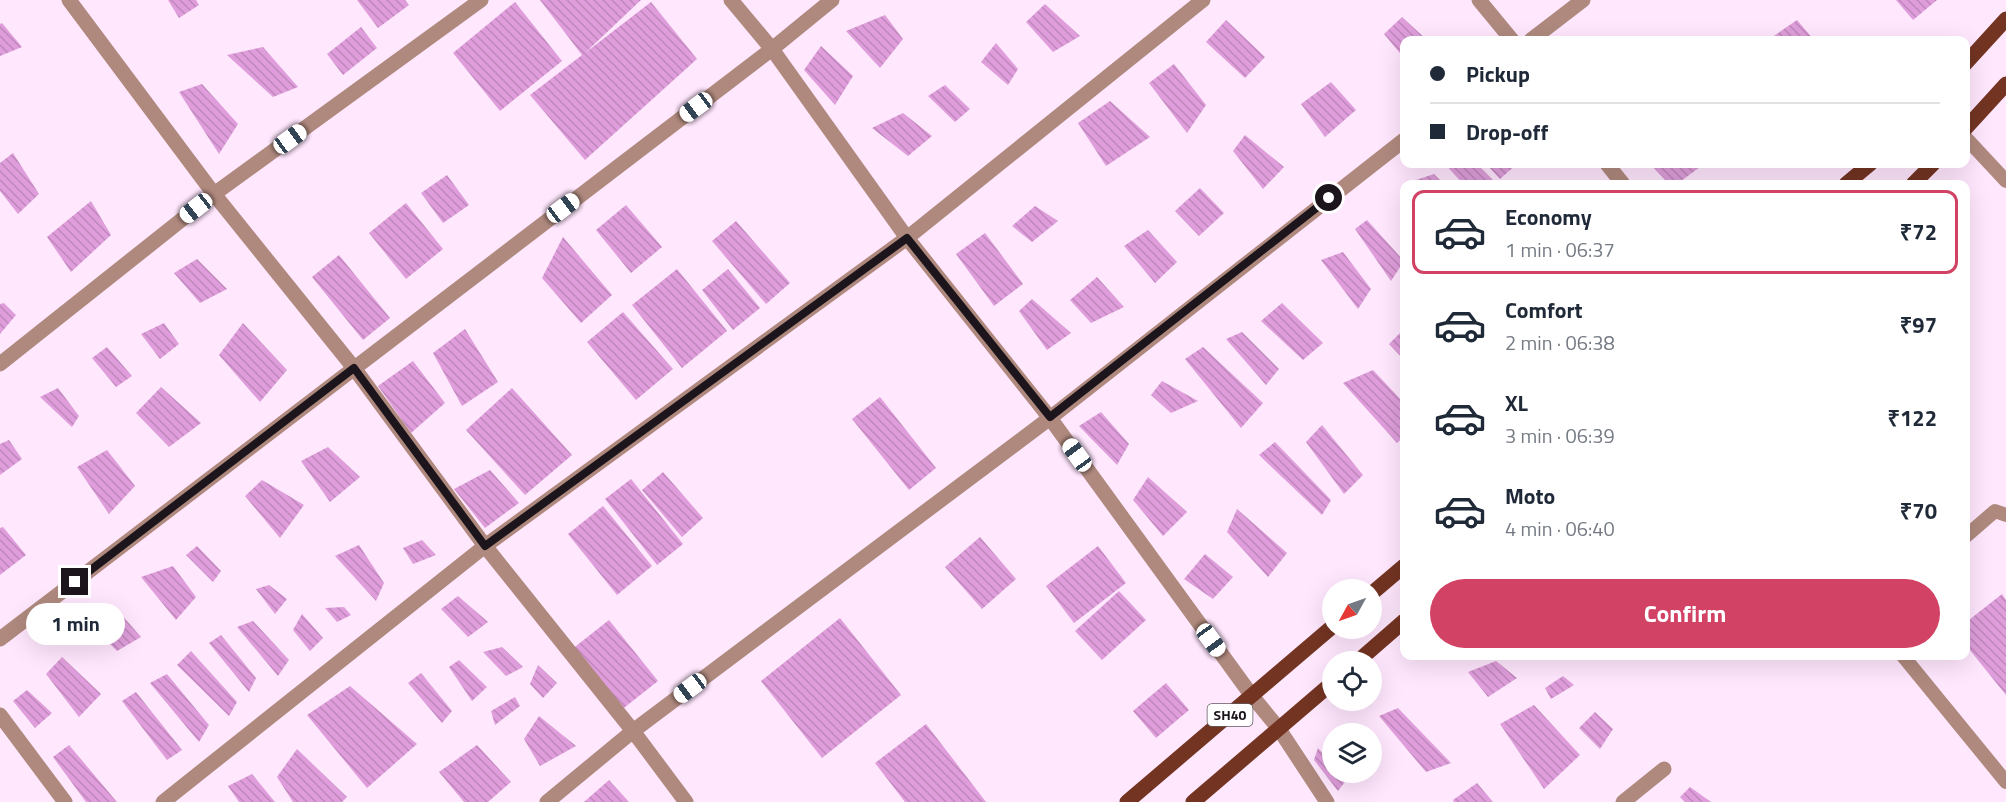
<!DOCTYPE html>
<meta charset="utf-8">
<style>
:root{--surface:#fff;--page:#f2f2f3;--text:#1f2937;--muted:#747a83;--line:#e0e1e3;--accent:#d14264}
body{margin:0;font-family:"Titillium Web",sans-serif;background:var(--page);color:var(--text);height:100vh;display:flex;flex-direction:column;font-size:22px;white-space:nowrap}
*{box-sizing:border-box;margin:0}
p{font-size:20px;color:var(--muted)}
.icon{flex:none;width:33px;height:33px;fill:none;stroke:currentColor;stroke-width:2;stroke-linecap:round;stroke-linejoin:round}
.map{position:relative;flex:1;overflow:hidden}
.drawer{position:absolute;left:1400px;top:180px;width:570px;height:480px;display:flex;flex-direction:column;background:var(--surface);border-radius:12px;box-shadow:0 6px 24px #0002}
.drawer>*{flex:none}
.hud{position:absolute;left:1400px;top:36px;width:570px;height:132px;border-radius:12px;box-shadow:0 6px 24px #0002;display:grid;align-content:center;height:132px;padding:0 30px;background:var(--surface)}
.needle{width:39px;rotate:230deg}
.controls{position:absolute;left:1322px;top:579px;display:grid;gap:12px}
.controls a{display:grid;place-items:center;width:60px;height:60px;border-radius:50%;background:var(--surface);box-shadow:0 6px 24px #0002;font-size:30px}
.end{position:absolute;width:27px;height:27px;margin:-14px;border:8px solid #1d151c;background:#fff;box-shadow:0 0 0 3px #fff}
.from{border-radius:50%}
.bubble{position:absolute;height:42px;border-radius:21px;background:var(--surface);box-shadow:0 6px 24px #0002;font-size:20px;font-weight:700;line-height:42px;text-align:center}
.car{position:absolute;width:18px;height:36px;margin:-18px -9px;border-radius:8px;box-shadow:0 0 4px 2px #0007;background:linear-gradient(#fff 24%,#345 0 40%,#fff 0 76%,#345 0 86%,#fff 0)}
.hud b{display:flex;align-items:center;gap:21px;height:57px;font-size:22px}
.hud b+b{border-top:2px solid var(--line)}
.hud i{width:15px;height:15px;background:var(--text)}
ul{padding:10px 0 0;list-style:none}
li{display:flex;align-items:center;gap:18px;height:84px;margin:0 12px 9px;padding:0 18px;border:3px solid transparent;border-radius:12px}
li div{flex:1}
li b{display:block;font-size:22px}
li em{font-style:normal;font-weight:700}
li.on{border-color:var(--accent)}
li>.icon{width:54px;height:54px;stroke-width:1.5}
.primary-button{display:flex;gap:12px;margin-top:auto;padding:12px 30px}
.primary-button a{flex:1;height:69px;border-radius:36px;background:var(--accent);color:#fff;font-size:24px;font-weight:700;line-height:69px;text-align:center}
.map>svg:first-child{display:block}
</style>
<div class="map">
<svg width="2006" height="802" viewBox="0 0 2006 802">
<defs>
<pattern id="building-back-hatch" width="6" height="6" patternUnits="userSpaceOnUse" patternTransform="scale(1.5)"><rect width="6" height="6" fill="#df9edb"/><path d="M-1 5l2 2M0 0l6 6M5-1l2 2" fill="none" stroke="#bf87bb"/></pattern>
</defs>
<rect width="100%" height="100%" fill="#ffe7fd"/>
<path fill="url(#building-back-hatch)" d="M 168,0 L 196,0 L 199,5 L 179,18 Z
M 357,0 L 405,0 L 409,5 L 378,28 Z
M 540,0 L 641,0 L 585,53 L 651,2 L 697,59 L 585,160 L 530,95 L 582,55 Z
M 1896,0 L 1937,0 L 1913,20 Z
M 515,2 L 562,61 L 500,111 L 453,53 Z
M 1045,4 L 1080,36 L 1053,52 L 1026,22 Z
M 885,15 L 903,39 L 880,68 L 846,31 Z
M 1402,17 L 1427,40 L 1404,40 L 1404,58 L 1384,34 Z
M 1226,20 L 1265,57 L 1245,78 L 1206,42 Z
M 1797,20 L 1814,40 L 1768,40 Z
M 2,23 L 22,47 L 0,56 L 0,24 Z
M 361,27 L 377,48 L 343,75 L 327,54 Z
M 996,43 L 1018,69 L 1008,85 L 981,62 Z
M 821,46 L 853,76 L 835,105 L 804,70 Z
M 263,47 L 298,87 L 273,97 L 227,55 Z
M 1174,64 L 1206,105 L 1187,133 L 1149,83 Z
M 1331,82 L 1356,110 L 1325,137 L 1301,104 Z
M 202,84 L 238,124 L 219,154 L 179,92 Z
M 945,85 L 970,109 L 955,122 L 928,96 Z
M 1110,101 L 1150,137 L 1106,166 L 1078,123 Z
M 903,113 L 932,136 L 908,156 L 872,128 Z
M 1245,135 L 1284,167 L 1263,189 L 1233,151 Z
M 13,153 L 39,194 L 18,214 L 0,191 L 0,163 Z
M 1445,164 L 1477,164 L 1493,180 L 1487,184 L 1463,184 Z
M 1486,164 L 1517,164 L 1500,179 Z
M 1650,164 L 1704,164 L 1677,184 L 1669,184 Z
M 1434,174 L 1444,184 L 1412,184 L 1410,182 Z
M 447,175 L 469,205 L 443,223 L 421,193 Z
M 1200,188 L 1224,213 L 1199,236 L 1175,211 Z
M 91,201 L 111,235 L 71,272 L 47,237 Z
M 406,203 L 443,249 L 406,279 L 369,233 Z
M 626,205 L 662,247 L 631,273 L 596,230 Z
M 1035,206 L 1058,221 L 1032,242 L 1012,226 Z
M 1367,220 L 1404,261 L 1391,281 L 1355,229 Z
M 736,221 L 790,283 L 766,304 L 712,241 Z
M 1148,230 L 1177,262 L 1155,283 L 1124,246 Z
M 985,233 L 1023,284 L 994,306 L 956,254 Z
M 563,237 L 612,295 L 581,323 L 542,278 Z
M 1343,252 L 1371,289 L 1358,309 L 1321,260 Z
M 339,255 L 390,318 L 363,340 L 312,277 Z
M 197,259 L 227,289 L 200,303 L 174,273 Z
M 677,269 L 727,331 L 682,368 L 632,305 Z
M 728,269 L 760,308 L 733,330 L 702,290 Z
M 1097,277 L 1124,307 L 1091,323 L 1070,300 Z
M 1032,299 L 1071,333 L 1047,350 L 1019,311 Z
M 4,303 L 16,315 L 0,334 L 0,304 Z
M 1282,303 L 1323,343 L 1303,360 L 1261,321 Z
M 623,312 L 673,369 L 636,400 L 587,342 Z
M 164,323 L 179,344 L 160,359 L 141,334 Z
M 243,323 L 287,370 L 260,402 L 219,355 Z
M 465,329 L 498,382 L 462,406 L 433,353 Z
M 1404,329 L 1404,360 L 1389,344 Z
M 1242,332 L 1279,369 L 1266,385 L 1226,339 Z
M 107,347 L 132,376 L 116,387 L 92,358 Z
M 1203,347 L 1263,403 L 1241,428 L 1185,359 Z
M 413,361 L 445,403 L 411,433 L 378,386 Z
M 1373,370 L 1404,403 L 1404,437 L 1397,443 L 1343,383 Z
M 1162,381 L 1198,401 L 1171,413 L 1151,395 Z
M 161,387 L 201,423 L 169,447 L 136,413 Z
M 58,388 L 79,416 L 72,427 L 40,397 Z
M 512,388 L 572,455 L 525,495 L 466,430 Z
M 880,397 L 936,468 L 909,490 L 852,419 Z
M 1101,412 L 1129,444 L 1117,465 L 1079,426 Z
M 1322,425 L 1363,475 L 1344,494 L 1306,442 Z
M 9,440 L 22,459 L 0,475 L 0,444 Z
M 1275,442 L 1331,500 L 1322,515 L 1259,455 Z
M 328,447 L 360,477 L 330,502 L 301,461 Z
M 107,450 L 135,486 L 109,514 L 77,467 Z
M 490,470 L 519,503 L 485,528 L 454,489 Z
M 663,472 L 703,518 L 682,537 L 642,490 Z
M 1148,477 L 1187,512 L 1163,536 L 1133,500 Z
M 631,479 L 683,544 L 657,565 L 605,499 Z
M 262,480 L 304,505 L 280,538 L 245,496 Z
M 603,506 L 652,566 L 617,595 L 568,534 Z
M 1237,509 L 1287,553 L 1268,577 L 1227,532 Z
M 3,527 L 26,555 L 0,575 L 0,528 Z
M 980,537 L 1016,579 L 982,609 L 945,567 Z
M 422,540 L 436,555 L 413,564 L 403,548 Z
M 359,545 L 384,583 L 376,601 L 335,556 Z
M 197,546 L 221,571 L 213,582 L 186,555 Z
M 1098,546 L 1126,583 L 1074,623 L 1046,586 Z
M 1205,554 L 1233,577 L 1213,599 L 1184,579 Z
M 173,566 L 196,597 L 176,620 L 141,577 Z
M 269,585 L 287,599 L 275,614 L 256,589 Z
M 1119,591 L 1146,620 L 1102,660 L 1075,631 Z
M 2002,594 L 2006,600 L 2006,695 L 1965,644 L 1965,623 Z
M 458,596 L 488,622 L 468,637 L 441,609 Z
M 113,605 L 141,637 L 117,651 L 90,624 Z
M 344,607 L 351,615 L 337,622 L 325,608 Z
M 302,614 L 323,638 L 310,651 L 293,630 Z
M 840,618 L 901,695 L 822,758 L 761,681 Z
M 609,620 L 658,681 L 620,711 L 571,650 Z
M 253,621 L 289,660 L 278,676 L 237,627 Z
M 221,635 L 256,678 L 249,692 L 209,643 Z
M 502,647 L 523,667 L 506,676 L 483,652 Z
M 191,651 L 237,702 L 229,716 L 177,665 Z
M 62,657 L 101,694 L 79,717 L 46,674 Z
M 459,660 L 487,687 L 472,701 L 449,667 Z
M 1496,661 L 1517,678 L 1488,697 L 1468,672 Z
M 538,665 L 557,683 L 543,698 L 530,684 Z
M 421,673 L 452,711 L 442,723 L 408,683 Z
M 167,674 L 209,725 L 199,742 L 150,683 Z
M 1563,676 L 1574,685 L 1551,699 L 1545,688 Z
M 1166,683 L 1189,710 L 1156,738 L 1133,711 Z
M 350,686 L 417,744 L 367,788 L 307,715 Z
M 27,690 L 52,713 L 35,728 L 13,701 Z
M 136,692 L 182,750 L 167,760 L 122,701 Z
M 515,697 L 520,706 L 495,725 L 491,711 Z
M 1534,705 L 1580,755 L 1544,789 L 1500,724 Z
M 1398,708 L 1451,763 L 1426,772 L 1379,716 Z
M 1595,712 L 1613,729 L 1600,749 L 1579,728 Z
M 539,716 L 576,746 L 540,766 L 524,739 Z
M 926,724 L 986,802 L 905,802 L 875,763 Z
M 69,745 L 117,802 L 86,802 L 53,757 Z
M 477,745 L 511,782 L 488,802 L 464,802 L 439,772 Z
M 1318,748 L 1332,763 L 1332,772 L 1341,772 L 1347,779 L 1338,791 L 1314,760 Z
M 297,749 L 347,797 L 342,802 L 293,802 L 277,777 Z
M 252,774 L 275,802 L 239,802 L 228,786 Z
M 609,780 L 629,802 L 584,802 Z
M 1477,783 L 1493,802 L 1454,802 L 1453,800 Z
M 1690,787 L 1711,802 L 1685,802 L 1680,797 Z"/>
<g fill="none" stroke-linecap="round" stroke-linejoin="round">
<path stroke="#af897e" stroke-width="14" d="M 1965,137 L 2006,181
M 1965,537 L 1995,511 L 2006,515
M 1903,656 L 2006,782"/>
<path stroke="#af897e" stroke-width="15" d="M 69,0 L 214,194 L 354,368 L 485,546 L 633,731 L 686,802
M 731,0 L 772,49 L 907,238 L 1050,418 L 1252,696 L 1279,729 L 1327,802
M 1479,0 L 1512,40
M 1531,40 L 1583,0
M 1607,164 L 1623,184
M 0,364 L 214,194 L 481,0
M 0,639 L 772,49 L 832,0
M 0,715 L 65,802
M 163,802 L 485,546 L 907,238 L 1203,0
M 547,802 L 633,731 L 1050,418 L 1404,140
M 1623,802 L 1664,769"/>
<path stroke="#733422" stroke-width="15" d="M 1965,64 L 2006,19
M 1965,129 L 2006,84
M 1846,184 L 1870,164
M 1913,184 L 1933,164
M 1371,594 L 1404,566
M 1357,662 L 1404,621
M 1127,802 L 1332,627
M 1193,802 L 1332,683"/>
</g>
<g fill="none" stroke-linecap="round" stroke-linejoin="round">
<path stroke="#1d151c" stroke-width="8" d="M 75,582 L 354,368 L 485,546 L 907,238 L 1050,417 L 1329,198"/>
</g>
<g text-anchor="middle" stroke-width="5" stroke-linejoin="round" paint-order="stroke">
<rect fill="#fff" stroke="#615b60" stroke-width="1.5" x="1207.5" y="704" width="45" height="22" rx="4.5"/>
<g font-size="14" font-weight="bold" fill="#1d151c">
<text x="1230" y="720">SH40</text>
</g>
</g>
</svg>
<div class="controls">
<a><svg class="needle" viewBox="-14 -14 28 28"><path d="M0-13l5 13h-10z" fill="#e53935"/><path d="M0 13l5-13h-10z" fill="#747a83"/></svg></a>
<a><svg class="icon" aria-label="locate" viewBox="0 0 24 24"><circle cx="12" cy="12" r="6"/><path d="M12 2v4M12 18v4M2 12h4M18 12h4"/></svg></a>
<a><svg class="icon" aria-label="layers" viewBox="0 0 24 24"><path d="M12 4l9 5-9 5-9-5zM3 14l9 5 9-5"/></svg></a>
</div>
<i class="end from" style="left:1329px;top:198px"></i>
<i class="end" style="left:75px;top:582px"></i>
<div class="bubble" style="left:26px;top:603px;width:99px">1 min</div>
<i class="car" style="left:696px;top:107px;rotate:233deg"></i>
<i class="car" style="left:290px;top:139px;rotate:54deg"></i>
<i class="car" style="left:196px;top:208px;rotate:232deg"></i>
<i class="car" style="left:563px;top:208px;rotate:53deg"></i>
<i class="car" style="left:1077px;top:455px;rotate:324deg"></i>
<i class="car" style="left:1211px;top:640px;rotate:144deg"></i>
<i class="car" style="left:690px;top:688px;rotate:233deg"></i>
<div class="hud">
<b><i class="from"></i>Pickup</b>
<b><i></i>Drop-off</b>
</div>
<section class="drawer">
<ul>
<li class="on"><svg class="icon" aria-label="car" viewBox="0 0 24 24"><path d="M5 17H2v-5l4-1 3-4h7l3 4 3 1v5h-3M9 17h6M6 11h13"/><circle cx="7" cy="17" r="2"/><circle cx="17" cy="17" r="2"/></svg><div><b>Economy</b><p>1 min · 06:37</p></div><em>₹72</em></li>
<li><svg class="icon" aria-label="car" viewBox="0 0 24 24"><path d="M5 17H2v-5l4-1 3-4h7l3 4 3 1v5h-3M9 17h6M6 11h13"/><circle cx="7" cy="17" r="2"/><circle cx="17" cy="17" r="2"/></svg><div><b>Comfort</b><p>2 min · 06:38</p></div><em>₹97</em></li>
<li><svg class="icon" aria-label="car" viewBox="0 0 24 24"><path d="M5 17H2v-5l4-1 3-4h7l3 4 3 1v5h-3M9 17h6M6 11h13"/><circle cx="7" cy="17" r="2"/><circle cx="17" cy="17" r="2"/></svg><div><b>XL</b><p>3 min · 06:39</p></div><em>₹122</em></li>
<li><svg class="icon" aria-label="car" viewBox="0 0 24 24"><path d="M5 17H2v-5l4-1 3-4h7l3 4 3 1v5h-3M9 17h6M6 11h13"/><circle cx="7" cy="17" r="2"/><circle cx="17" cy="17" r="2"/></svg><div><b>Moto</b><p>4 min · 06:40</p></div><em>₹70</em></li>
</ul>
<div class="primary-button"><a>Confirm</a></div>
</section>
</div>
